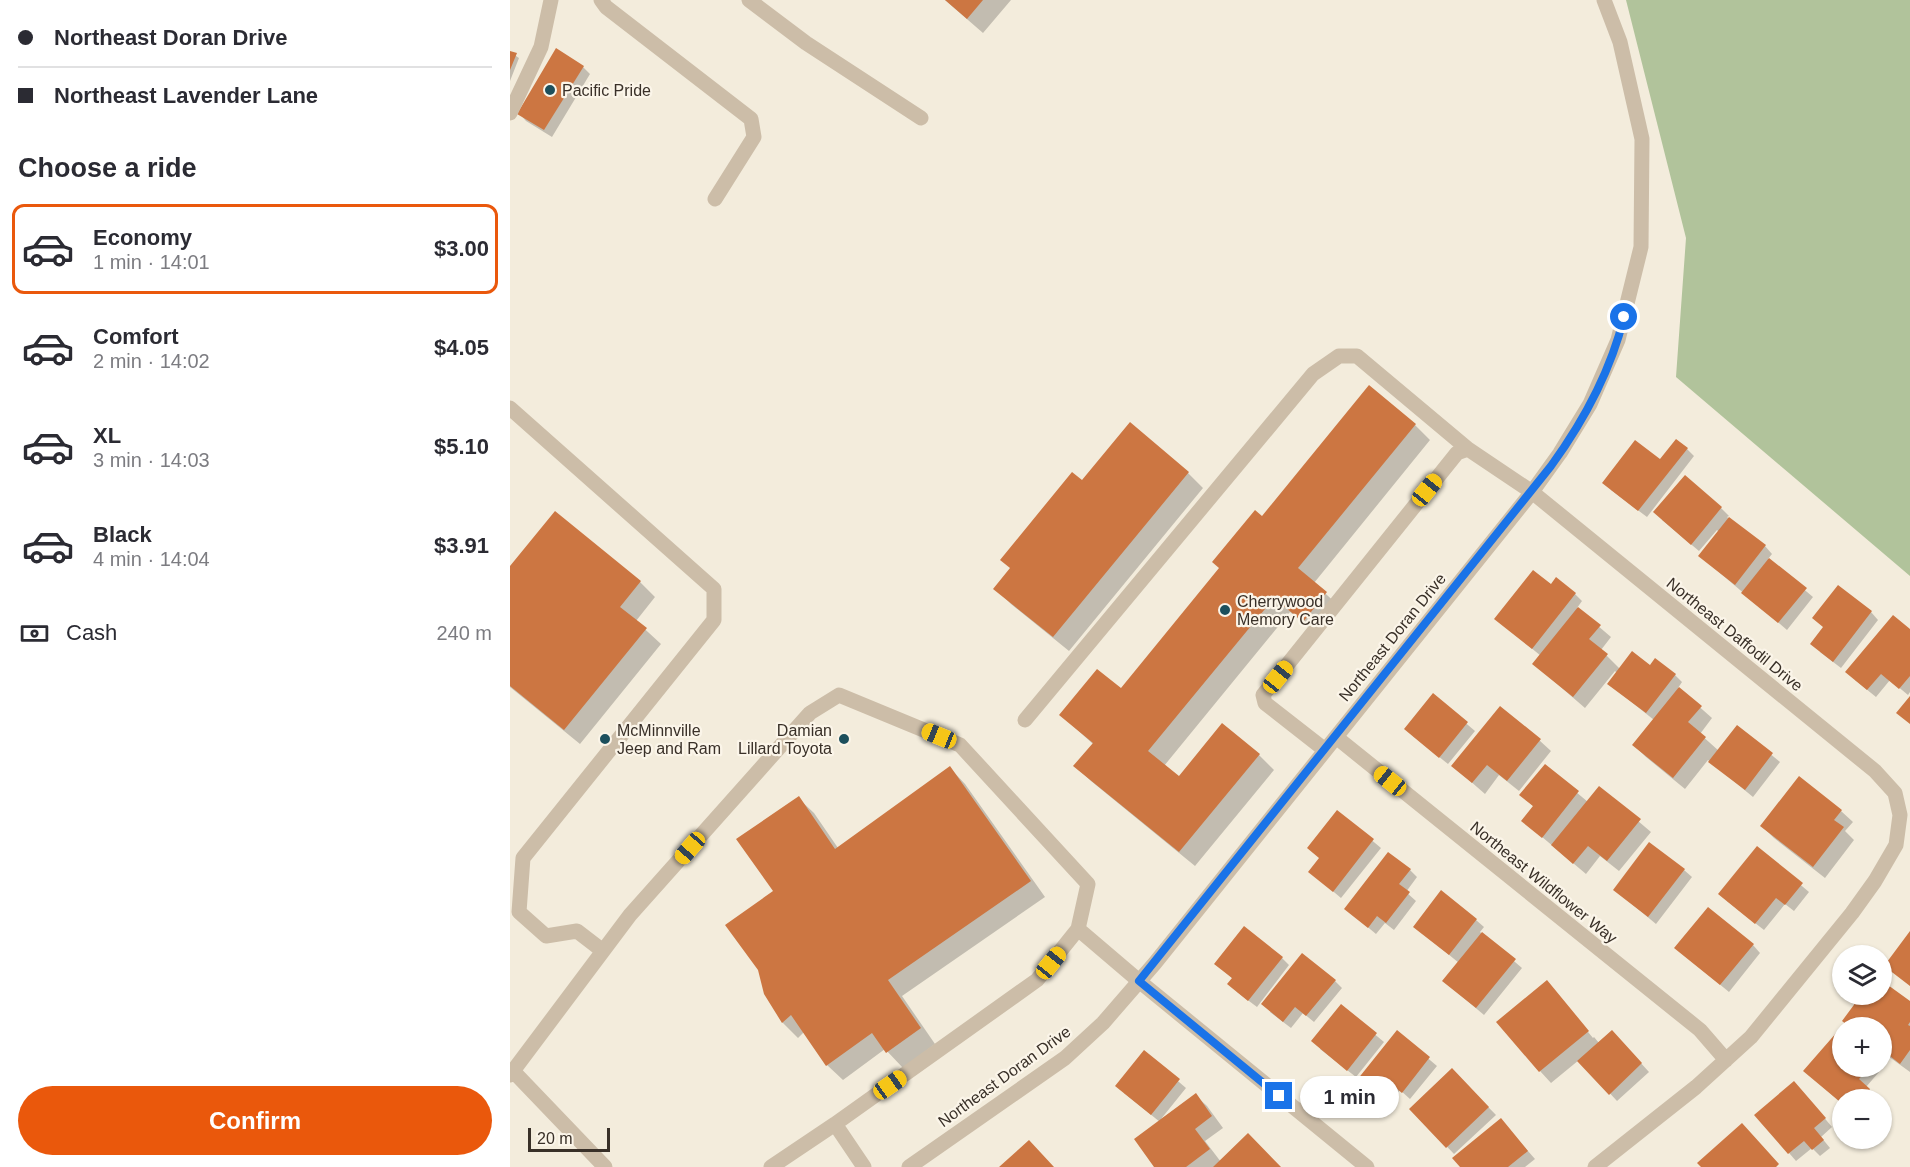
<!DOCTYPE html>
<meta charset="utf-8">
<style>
:root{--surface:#fff;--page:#f2f2f3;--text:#2b2b33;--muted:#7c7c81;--line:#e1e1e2;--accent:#ea580c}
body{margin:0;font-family:Arial,sans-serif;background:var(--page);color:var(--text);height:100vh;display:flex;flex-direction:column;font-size:22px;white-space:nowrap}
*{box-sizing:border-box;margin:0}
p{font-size:20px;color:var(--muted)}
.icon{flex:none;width:33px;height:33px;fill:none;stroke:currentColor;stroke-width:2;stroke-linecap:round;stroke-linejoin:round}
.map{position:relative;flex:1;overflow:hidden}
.drawer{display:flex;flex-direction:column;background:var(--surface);width:510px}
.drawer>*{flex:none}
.guide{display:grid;align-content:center;height:132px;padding:0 18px;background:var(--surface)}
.buttons{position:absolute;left:1322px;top:945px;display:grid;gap:12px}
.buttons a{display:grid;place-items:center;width:60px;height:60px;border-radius:50%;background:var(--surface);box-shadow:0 2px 4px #0004;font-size:30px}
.scale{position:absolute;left:18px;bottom:15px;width:82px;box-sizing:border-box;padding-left:6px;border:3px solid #393028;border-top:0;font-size:16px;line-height:21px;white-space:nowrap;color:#393028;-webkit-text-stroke:4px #fbf5e9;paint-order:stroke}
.end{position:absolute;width:27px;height:27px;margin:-14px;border:8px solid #1a73e8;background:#fff;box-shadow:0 0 0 3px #fff}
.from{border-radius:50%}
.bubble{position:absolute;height:42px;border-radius:21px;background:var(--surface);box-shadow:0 2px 4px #0004;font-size:20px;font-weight:700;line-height:42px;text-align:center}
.car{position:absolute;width:18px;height:36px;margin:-18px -9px;border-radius:8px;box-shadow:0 0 4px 2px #0007;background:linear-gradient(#f5c518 24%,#345 0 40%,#f5c518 0 76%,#345 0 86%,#f5c518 0)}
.guide b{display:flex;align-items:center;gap:21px;height:57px;font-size:22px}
.guide b+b{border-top:2px solid var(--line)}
.guide i{width:15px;height:15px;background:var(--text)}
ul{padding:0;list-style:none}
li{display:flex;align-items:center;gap:18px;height:90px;margin:0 12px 9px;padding:0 6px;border:3px solid transparent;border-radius:12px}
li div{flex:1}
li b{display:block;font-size:22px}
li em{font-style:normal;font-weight:700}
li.selected{border-color:var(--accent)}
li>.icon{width:54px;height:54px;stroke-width:1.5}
h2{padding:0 18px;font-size:27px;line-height:72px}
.pay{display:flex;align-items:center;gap:15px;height:66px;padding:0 18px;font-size:22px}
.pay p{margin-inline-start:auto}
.action{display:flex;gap:12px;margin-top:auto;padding:12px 18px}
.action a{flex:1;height:69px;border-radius:36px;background:var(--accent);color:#fff;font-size:24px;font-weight:700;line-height:69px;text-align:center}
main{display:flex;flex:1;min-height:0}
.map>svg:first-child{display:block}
</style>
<main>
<section class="drawer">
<div class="guide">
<b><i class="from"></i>Northeast Doran Drive</b>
<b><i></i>Northeast Lavender Lane</b>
</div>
<h2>Choose a ride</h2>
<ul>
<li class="selected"><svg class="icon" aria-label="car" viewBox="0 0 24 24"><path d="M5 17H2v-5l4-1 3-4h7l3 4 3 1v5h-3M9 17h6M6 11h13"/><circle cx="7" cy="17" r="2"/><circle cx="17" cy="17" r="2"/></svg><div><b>Economy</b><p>1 min · 14:01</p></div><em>$3.00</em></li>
<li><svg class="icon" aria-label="car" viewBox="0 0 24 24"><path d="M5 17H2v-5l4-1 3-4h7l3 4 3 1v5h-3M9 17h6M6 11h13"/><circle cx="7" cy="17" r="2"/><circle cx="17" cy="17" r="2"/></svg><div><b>Comfort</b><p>2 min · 14:02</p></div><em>$4.05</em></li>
<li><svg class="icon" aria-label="car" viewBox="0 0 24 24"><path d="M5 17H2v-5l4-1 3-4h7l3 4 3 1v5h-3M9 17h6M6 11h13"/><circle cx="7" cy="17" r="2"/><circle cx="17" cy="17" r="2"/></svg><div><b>XL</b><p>3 min · 14:03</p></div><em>$5.10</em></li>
<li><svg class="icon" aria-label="car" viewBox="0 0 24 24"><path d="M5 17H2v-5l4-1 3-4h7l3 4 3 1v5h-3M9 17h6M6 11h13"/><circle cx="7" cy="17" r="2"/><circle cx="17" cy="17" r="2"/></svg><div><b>Black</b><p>4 min · 14:04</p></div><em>$3.91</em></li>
</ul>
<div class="pay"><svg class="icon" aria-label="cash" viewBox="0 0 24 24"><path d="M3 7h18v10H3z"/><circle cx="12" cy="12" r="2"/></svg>Cash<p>240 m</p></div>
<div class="action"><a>Confirm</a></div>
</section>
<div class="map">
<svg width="1400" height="1167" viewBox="0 0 1400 1167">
<rect width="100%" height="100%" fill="#f3ecdc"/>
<path fill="#b1c39b" d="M 1116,0 L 1400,0 L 1400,576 L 1166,377 L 1176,238 Z"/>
<path fill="#0003" d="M 435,0 L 501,0 L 473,33 Z
M 0,52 L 9,58 L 0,81 Z
M 73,67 L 80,74 L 42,137 L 16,121 L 9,113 Z
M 905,425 L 920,440 L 804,583 L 831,608 L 809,636 L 780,612 L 654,766 L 669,778 L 749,755 L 764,770 L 685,866 L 581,781 L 565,766 L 583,744 L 551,715 L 611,690 L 752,518 Z
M 1177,449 L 1184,456 L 1137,517 L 1101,490 L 1151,461 Z
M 678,473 L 693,488 L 559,651 L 501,604 L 485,588 L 572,482 Z
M 1175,477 L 1211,508 L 1219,516 L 1217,517 L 1255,546 L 1262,554 L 1258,559 L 1303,597 L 1277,630 L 1190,556 L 1209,532 L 1207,530 L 1189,551 L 1152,520 Z
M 0,569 L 130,582 L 145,597 L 126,621 L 151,644 L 70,744 L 0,687 Z
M 1041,586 L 1065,594 L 1072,601 L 1067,608 L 1101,637 L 1091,650 L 1110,669 L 1141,667 L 1165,675 L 1172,682 L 1168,688 L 1202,718 L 1190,734 L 1209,751 L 1228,727 L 1270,762 L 1243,797 L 1198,760 L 1175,789 L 1136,757 L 1124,745 L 1144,720 L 1099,684 L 1107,673 L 1105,671 L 1075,708 L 1024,664 L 1031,656 L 986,619 Z
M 1361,612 L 1368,620 L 1331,668 L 1310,652 L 1315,628 L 1304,618 Z
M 1400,631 L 1400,692 L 1398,695 L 1380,680 L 1366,697 L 1345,680 Z
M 923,695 L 965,731 L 938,764 L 903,736 Z
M 1029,740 L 1041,751 L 1009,791 L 989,775 L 975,794 L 943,766 Z
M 1035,766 L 1078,802 L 1089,788 L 1141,832 L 1109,871 L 1090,856 L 1076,874 L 1013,821 L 1024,807 L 1011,795 Z
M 440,768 L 455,784 L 535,897 L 392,996 L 425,1044 L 393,1068 L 375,1049 L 333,1080 L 317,1065 L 294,1032 L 288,1038 L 273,1023 L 256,993 L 265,892 L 288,798 L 304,813 L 328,848 Z
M 1331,811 L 1343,822 L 1335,831 L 1344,840 L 1315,878 L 1264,838 L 1252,826 Z
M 828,812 L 871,848 L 831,898 L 800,872 L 811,858 Z
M 1247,848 L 1299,892 L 1284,911 L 1275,904 L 1254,930 L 1217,901 Z
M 900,870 L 907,877 L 896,892 L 906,901 L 884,930 L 875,923 L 866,934 L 836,909 Z
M 1174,870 L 1182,877 L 1146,924 L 1105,890 Z
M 931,892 L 966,920 L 974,927 L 970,932 L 1012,968 L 974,1015 L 942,988 L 949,963 L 905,927 Z
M 1243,945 L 1250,953 L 1219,992 L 1174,955 Z
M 772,958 L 779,965 L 747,1007 L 727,992 L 723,979 L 706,964 Z
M 825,981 L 832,988 L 804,1022 L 793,1013 L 781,1028 L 760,1012 Z
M 1371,981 L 1400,1003 L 1400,1072 L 1371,1051 Z
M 1045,992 L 1083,1038 L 1084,1037 L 1089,1043 L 1109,1039 L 1139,1072 L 1107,1101 L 1069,1060 L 1041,1083 L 1030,1071 Z
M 831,1006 L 874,1042 L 846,1077 L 810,1049 Z
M 887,1032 L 927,1066 L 900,1099 L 890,1090 L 878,1104 L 857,1087 Z
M 1332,1039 L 1332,1066 L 1364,1066 L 1369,1072 L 1356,1087 L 1367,1097 L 1365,1100 L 1332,1100 L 1332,1104 L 1303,1078 Z
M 634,1052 L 676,1088 L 651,1119 L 685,1095 L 697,1106 L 713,1128 L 695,1141 L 711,1162 L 769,1167 L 646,1167 L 650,1122 L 614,1093 Z
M 942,1070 L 986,1115 L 944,1154 L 901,1109 Z
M 1291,1090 L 1322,1127 L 1311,1137 L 1320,1148 L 1310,1156 L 1302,1148 L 1286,1161 L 1246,1115 Z
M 991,1120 L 1025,1159 L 1015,1167 L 952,1167 Z"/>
<path fill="#cc7642" d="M 435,0 L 473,0 L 457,19 Z
M 46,48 L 74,66 L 34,130 L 7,114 Z
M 0,51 L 7,53 L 0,70 Z
M 859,385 L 906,424 L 788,568 L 817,592 L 793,622 L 764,598 L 638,751 L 669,776 L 712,723 L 750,754 L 669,852 L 563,766 L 583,743 L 549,715 L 587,669 L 611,688 L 709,568 L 702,562 L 745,510 L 752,516 Z
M 620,422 L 679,472 L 543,637 L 483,589 L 500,568 L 490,560 L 562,472 L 572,480 Z
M 1166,439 L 1178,448 L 1128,511 L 1092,483 L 1125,440 L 1150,459 Z
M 1175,475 L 1212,507 L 1181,545 L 1143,512 Z
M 45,511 L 131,581 L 110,607 L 137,628 L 54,730 L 0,686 L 0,566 Z
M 1219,517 L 1256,545 L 1225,585 L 1188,556 Z
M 1259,558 L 1297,588 L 1268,623 L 1231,593 Z
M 1023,570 L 1041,584 L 1046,577 L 1066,593 L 1022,649 L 984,619 Z
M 1328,585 L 1362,611 L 1323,662 L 1300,644 L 1313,627 L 1302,618 Z
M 1068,607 L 1091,625 L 1079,639 L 1098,654 L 1063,697 L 1022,664 Z
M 1383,615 L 1400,629 L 1400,676 L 1389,689 L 1371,674 L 1357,690 L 1335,672 Z
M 1122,651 L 1140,665 L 1145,658 L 1166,674 L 1136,713 L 1097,684 Z
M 1169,687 L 1192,706 L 1178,722 L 1196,737 L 1163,778 L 1122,745 Z
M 923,693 L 958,722 L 929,758 L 894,729 Z
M 1400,696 L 1400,724 L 1386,713 Z
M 990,706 L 1031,739 L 997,781 L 977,765 L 962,783 L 941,766 Z
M 1227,725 L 1263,753 L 1235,790 L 1198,762 Z
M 1035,764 L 1069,791 L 1032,838 L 1011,821 L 1023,806 L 1009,795 Z
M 440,766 L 521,881 L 378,980 L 411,1028 L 376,1053 L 362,1033 L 316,1066 L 281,1015 L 272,1023 L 254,994 L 248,970 L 215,925 L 263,891 L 226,839 L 289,796 L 325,849 Z
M 1289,776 L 1332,810 L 1324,820 L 1334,827 L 1303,867 L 1250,826 Z
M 1089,786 L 1131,819 L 1097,861 L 1078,846 L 1063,864 L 1041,845 Z
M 827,810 L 864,839 L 823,892 L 798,872 L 809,858 L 797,848 Z
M 1139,842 L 1175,869 L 1138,917 L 1103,890 Z
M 1247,846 L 1293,883 L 1275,905 L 1266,898 L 1245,924 L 1208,894 Z
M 878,852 L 901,869 L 889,884 L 900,892 L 876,923 L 867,916 L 858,928 L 834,909 Z
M 931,890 L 967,919 L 939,955 L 903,927 Z
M 1198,907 L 1244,944 L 1210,985 L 1164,948 Z
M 734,926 L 773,957 L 738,1001 L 717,984 L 722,978 L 704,964 Z
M 1400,931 L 1400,986 L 1374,966 Z
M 972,932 L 1006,959 L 966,1008 L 932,981 Z
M 792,953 L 826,980 L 796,1016 L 785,1007 L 773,1022 L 751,1004 Z
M 1037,980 L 1079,1031 L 1029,1072 L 986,1022 Z
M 1371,980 L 1400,1001 L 1400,1022 L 1398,1025 L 1400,1026 L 1400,1050 L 1390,1064 L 1371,1049 L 1371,1028 L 1341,1028 L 1332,1021 L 1352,994 L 1371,994 Z
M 831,1004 L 867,1033 L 837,1071 L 801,1041 Z
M 887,1030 L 920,1057 L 892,1093 L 881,1084 L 870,1098 L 847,1080 Z
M 1102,1030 L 1132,1063 L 1099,1095 L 1067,1061 Z
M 1327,1032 L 1332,1037 L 1332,1066 L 1360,1066 L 1349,1079 L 1360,1089 L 1351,1100 L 1344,1100 L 1336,1093 L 1329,1101 L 1293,1071 Z
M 634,1050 L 670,1079 L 641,1115 L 605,1086 Z
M 942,1068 L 979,1107 L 936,1148 L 899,1109 Z
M 1284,1081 L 1316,1118 L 1304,1128 L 1314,1140 L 1302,1150 L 1294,1141 L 1278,1154 L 1244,1115 Z
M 686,1093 L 702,1116 L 685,1129 L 700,1149 L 676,1167 L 644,1167 L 624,1139 Z
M 991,1118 L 1018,1151 L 998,1167 L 950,1167 L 942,1158 Z
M 1232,1123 L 1269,1164 L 1266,1167 L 1191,1167 L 1187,1163 Z
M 738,1133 L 771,1167 L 703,1167 Z
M 519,1140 L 544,1167 L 489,1167 Z"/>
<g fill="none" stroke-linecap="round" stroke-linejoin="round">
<path stroke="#ccbda8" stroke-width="15" d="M 91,0 L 96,7 L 241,119 L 244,137 L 205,199
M 239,0 L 296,43 L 411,118
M 0,113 L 31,47 L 41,0
M 0,408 L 204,589 L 204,620 L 13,858 L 9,912 L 36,936 L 67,931 L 93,951
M 515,720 L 803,374 L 829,356 L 847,356 L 958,449
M 815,750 L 755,703 L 753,695 L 947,453 L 958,449 L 1022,492
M 3,1071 L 95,1167
M 0,1075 L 120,915 L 300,713 L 329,695 L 450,745 L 578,884 L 568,929 L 629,981
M 325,1124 L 527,980 L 568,929
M 261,1167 L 325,1124 L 354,1167"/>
<path stroke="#ccbda8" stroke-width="15" d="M 1022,492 L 1365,771 L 1385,793 L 1390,815 L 1386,845 L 1365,881 L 1342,913 L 1241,1037 L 1186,1087 L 1085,1167
M 826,737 L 1190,1030 L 1216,1060
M 629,981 L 857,1167
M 399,1167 L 555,1058 L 593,1023 L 645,963 L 1022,492 L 1050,453 L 1080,404 L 1108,340 L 1131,247 L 1132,139 L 1110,42 L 1094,0"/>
</g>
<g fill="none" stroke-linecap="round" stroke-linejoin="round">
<path stroke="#1a73e8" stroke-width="8" d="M 769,1096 L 629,981 L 1041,466 C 1073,422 1101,370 1114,317"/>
</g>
<g fill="#1c4f5c" stroke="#fbf5e9" stroke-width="2">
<circle cx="40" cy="90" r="6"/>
<circle cx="715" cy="610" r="6"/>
<circle cx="95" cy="739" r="6"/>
<circle cx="334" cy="739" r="6"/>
</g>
<g text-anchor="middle" stroke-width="4.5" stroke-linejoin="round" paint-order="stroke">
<g font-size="16" fill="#393028" stroke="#fbf5e9" text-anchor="start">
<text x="52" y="96">Pacific Pride</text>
<text x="727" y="607">Cherrywood<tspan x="727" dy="18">Memory Care</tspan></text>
<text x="107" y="736">McMinnville<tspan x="107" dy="18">Jeep and Ram</tspan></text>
<text x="322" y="736" text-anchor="end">Damian<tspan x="322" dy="18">Lillard Toyota</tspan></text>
</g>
<g font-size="16" fill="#393028" stroke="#fbf5e9">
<text transform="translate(1225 634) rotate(39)" y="6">Northeast Daffodil Drive</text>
<text transform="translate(882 637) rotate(-51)" y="6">Northeast Doran Drive</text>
<text transform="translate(1034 882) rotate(39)" y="6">Northeast Wildflower Way</text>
<text transform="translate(494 1076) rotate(-36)" y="6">Northeast Doran Drive</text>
</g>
</g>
</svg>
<div class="buttons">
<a><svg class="icon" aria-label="layers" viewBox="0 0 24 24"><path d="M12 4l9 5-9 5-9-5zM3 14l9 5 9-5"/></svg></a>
<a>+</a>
<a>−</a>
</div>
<div class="scale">20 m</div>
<i class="end from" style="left:1114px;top:317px"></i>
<i class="end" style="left:769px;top:1096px"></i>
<div class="bubble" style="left:790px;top:1076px;width:99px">1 min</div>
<i class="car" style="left:917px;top:490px;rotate:39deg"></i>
<i class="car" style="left:768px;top:677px;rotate:39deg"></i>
<i class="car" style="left:429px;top:736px;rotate:292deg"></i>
<i class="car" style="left:880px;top:781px;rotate:309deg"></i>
<i class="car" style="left:180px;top:848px;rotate:221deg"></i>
<i class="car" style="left:541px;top:963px;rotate:39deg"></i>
<i class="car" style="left:380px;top:1085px;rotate:55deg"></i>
</div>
</main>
